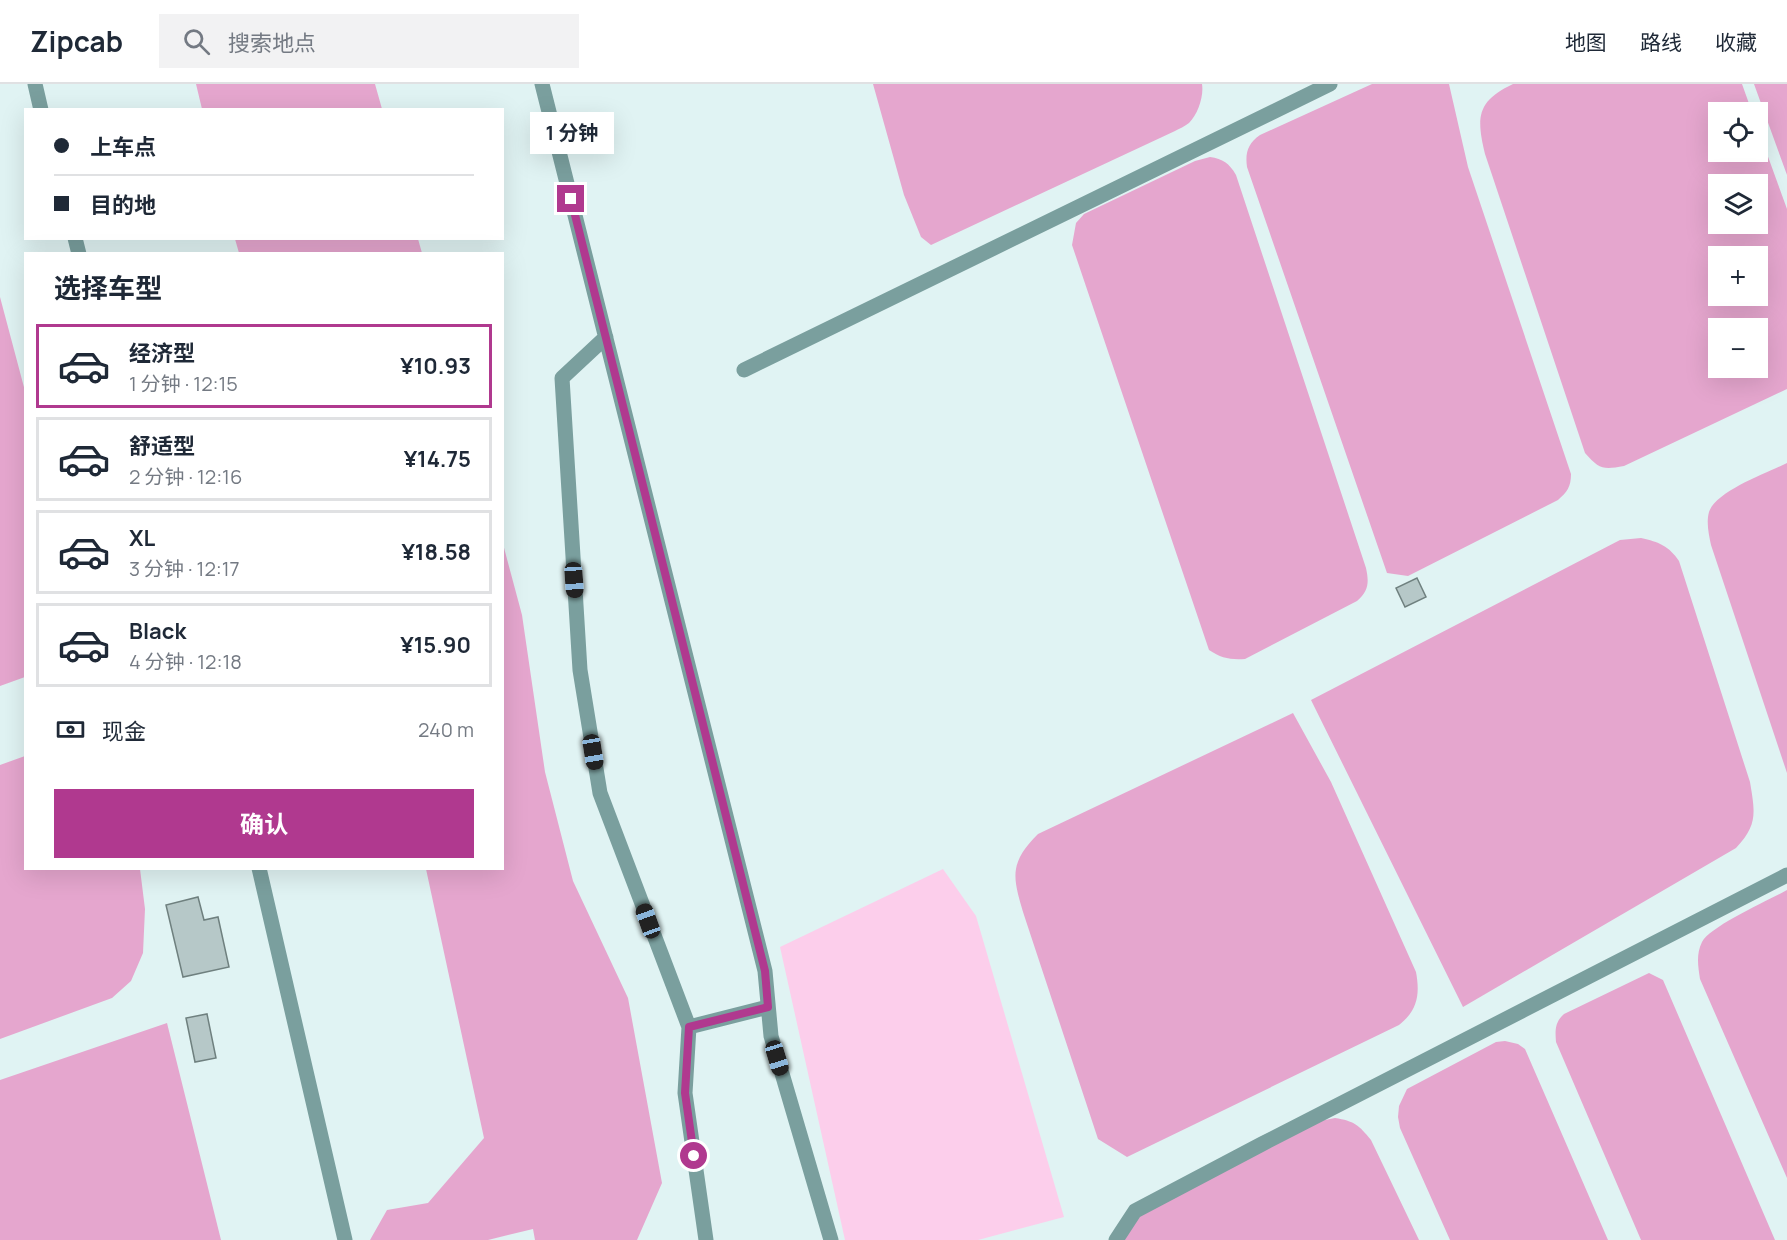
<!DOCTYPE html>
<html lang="zh">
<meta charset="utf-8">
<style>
:root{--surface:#fff;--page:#f2f2f3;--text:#1f2937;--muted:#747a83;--line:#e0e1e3;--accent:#b0398f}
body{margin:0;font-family:Manrope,"Noto Sans SC",sans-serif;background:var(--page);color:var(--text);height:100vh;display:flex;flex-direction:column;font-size:22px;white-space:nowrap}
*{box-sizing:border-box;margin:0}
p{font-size:20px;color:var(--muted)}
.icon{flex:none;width:33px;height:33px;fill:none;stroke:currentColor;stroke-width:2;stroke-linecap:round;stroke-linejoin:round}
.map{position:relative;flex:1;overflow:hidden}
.drawer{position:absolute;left:24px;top:168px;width:480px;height:618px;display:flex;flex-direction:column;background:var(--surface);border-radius:0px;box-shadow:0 6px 24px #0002}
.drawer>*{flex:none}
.banner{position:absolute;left:24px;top:24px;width:480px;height:132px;border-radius:0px;box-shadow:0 6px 24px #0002;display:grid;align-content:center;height:132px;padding:0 30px;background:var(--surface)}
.fabs{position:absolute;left:1708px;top:18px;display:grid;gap:12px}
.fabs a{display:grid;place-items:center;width:60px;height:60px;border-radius:0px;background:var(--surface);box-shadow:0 6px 24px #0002;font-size:30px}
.end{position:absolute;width:27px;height:27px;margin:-14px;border:8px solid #b0398f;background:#fff;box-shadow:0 0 0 3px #fff}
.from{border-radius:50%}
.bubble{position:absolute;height:42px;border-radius:0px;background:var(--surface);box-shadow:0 6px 24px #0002;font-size:20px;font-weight:700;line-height:42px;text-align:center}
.car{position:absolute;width:18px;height:36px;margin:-18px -9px;border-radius:8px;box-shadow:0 0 4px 2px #0007;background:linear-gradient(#222 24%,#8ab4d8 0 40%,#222 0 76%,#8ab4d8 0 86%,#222 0)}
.banner b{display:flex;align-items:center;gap:21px;height:57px;font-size:22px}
.banner b+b{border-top:2px solid var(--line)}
.banner i{width:15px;height:15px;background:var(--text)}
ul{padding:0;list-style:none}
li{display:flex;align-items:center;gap:18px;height:84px;margin:0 12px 9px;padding:0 18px;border:3px solid var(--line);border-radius:0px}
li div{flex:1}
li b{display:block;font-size:22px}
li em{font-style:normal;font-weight:700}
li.active{border-color:var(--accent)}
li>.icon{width:54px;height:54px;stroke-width:1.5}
h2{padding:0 30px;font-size:27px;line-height:72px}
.pay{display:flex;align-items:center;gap:15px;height:66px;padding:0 30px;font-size:22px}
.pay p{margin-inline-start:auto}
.cta{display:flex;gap:12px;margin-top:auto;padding:12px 30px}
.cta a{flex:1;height:69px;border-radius:0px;background:var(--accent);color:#fff;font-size:24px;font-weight:700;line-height:69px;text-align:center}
header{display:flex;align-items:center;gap:36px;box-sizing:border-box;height:84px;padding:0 30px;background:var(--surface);border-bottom:2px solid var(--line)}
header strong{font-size:28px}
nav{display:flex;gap:33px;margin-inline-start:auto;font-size:21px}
.search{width:420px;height:54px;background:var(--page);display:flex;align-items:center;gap:15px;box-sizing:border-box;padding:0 21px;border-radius:0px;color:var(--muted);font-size:22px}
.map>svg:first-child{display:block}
</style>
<header>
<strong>Zipcab</strong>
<div class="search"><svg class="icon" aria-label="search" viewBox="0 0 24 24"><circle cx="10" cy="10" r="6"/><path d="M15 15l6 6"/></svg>搜索地点</div>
<nav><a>地图</a><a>路线</a><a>收藏</a></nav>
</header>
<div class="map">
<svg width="1787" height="1156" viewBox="0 0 1787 1156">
<rect width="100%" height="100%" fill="#e0f3f3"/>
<path fill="#fcceeb" d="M 943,785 L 976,832 L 1064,1133 L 978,1156 L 845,1156 L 780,863 Z"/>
<path fill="#e5a6ce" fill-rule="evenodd" d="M 196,0 L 375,0 L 382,25 L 202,25 Z
M 873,0 L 1202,0 C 1204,12 1198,30 1189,39 C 1185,42 1179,45 1175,47 L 931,161 L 921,153 L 904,111 Z
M 1372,0 L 1449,0 L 1468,83 L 1571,390 C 1571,403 1567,408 1558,416 L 1408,492 L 1387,489 L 1247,83 C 1245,69 1248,59 1260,51 Z
M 1513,0 L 1742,0 L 1752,28 L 1719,28 L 1719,68 L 1758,68 L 1758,45 L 1787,125 L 1787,305 L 1624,382 C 1603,386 1599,385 1585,369 L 1485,70 C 1476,33 1477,17 1513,0 ZM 1719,100 L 1758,100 L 1758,140 L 1719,140 ZM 1719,172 L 1758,172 L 1758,212 L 1719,212 ZM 1719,244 L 1758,244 L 1758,284 L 1719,284 Z
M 1754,0 L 1787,0 L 1787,91 Z
M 1210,73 C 1223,75 1229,79 1236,91 L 1366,484 C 1369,498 1369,507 1357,517 L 1245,575 C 1230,576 1221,574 1209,566 L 1072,161 L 1076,139 L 1084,130 L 1195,77 Z
M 235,155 L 418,155 L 422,169 L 239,169 Z
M 0,213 L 25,307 L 25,593 L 0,602 Z
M 1787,379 L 1787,689 L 1711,461 C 1709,451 1706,439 1709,428 C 1716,407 1767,389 1787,379 Z
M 1641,454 C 1659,458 1669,462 1679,477 L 1750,698 C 1755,728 1758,741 1736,764 L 1463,923 L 1311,616 L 1620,456 Z
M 503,460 L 522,531 L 545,688 L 573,797 L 628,914 L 662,1099 L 637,1156 L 535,1156 L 533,1145 L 488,1156 L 370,1156 L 387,1126 L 428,1119 L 484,1054 L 426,785 L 502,784 Z
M 1293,629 L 1331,698 L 1416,888 C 1420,910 1418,926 1399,941 L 1127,1073 L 1098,1055 L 1024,831 C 1013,794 1008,780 1038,750 Z
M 25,672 L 26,784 L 140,785 L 145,825 L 143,869 L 131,897 L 112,914 L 0,955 L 0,681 Z
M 1787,806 L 1787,1094 L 1700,895 C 1698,882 1696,870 1702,858 C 1710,842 1769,816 1787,806 Z
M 1649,889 L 1663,896 L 1775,1156 L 1641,1156 L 1556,958 C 1555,946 1555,938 1564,930 Z
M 167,939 L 221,1156 L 0,1156 L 0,996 Z
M 1505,957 L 1518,960 L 1525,965 L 1608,1156 L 1450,1156 L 1400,1044 L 1398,1033 L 1399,1022 L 1407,1005 L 1496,958 Z
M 1335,1034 C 1354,1037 1359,1041 1371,1056 L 1419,1156 L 1124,1156 L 1141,1117 L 1320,1037 Z"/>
<path fill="#b6c8c8" stroke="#6f807f" stroke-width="1.5" d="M 1417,494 L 1426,513 L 1405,523 L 1396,504 Z
M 198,813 L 204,836 L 218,833 L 229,883 L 183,893 L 166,821 Z
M 207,930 L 216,974 L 195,978 L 186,934 Z"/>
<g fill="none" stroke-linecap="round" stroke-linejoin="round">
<path stroke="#7a9f9e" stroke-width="15" d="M 744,286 L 1330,0
M 1116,1156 L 1135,1127 L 1262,1060 L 1787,791"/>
<path stroke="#7a9f9e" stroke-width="15" d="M 35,0 L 41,26
M 542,0 L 765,887 L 771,952 L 831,1156
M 75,154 L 79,170
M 606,253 L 562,294 L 580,586 L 600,709 L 689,943 L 685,1009 L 706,1156
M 259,784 L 345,1156
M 689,943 L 768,923"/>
</g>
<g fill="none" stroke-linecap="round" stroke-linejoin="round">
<path stroke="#b0398f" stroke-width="8" d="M 571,115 L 765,887 L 768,923 L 689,943 L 685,1009 L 694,1072"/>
</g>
</svg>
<div class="fabs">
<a><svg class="icon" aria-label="locate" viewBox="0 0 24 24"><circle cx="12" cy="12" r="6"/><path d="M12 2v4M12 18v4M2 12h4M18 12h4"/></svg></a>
<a><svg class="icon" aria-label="layers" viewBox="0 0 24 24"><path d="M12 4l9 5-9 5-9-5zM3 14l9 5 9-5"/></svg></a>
<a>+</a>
<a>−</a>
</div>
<i class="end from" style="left:694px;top:1072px"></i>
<i class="end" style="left:571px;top:115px"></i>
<div class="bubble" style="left:530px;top:28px;width:84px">1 分钟</div>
<i class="car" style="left:574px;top:496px;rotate:176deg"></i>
<i class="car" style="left:593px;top:668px;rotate:171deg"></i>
<i class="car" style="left:648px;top:837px;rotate:340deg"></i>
<i class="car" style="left:777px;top:974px;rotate:163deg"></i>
<div class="banner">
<b><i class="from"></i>上车点</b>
<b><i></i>目的地</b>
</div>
<section class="drawer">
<h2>选择车型</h2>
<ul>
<li class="active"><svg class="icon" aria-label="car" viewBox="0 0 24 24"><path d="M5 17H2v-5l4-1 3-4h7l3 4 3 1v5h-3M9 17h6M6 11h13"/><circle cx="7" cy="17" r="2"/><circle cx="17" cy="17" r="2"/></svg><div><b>经济型</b><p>1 分钟 · 12:15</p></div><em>¥10.93</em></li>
<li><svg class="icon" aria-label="car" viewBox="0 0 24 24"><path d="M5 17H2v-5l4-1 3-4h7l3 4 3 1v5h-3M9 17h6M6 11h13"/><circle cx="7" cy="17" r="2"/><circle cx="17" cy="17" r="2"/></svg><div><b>舒适型</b><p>2 分钟 · 12:16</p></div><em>¥14.75</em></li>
<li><svg class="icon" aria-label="car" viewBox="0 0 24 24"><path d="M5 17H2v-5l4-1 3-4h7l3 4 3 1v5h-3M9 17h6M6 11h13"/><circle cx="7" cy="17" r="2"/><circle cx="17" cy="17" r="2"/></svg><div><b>XL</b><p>3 分钟 · 12:17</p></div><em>¥18.58</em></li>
<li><svg class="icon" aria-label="car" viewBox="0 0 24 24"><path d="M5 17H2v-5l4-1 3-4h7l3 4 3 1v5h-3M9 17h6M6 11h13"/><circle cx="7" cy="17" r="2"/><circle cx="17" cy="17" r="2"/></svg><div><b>Black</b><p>4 分钟 · 12:18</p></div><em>¥15.90</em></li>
</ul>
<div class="pay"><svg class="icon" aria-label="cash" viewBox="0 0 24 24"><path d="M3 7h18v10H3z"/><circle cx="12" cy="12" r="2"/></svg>现金<p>240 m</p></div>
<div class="cta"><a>确认</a></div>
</section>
</div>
